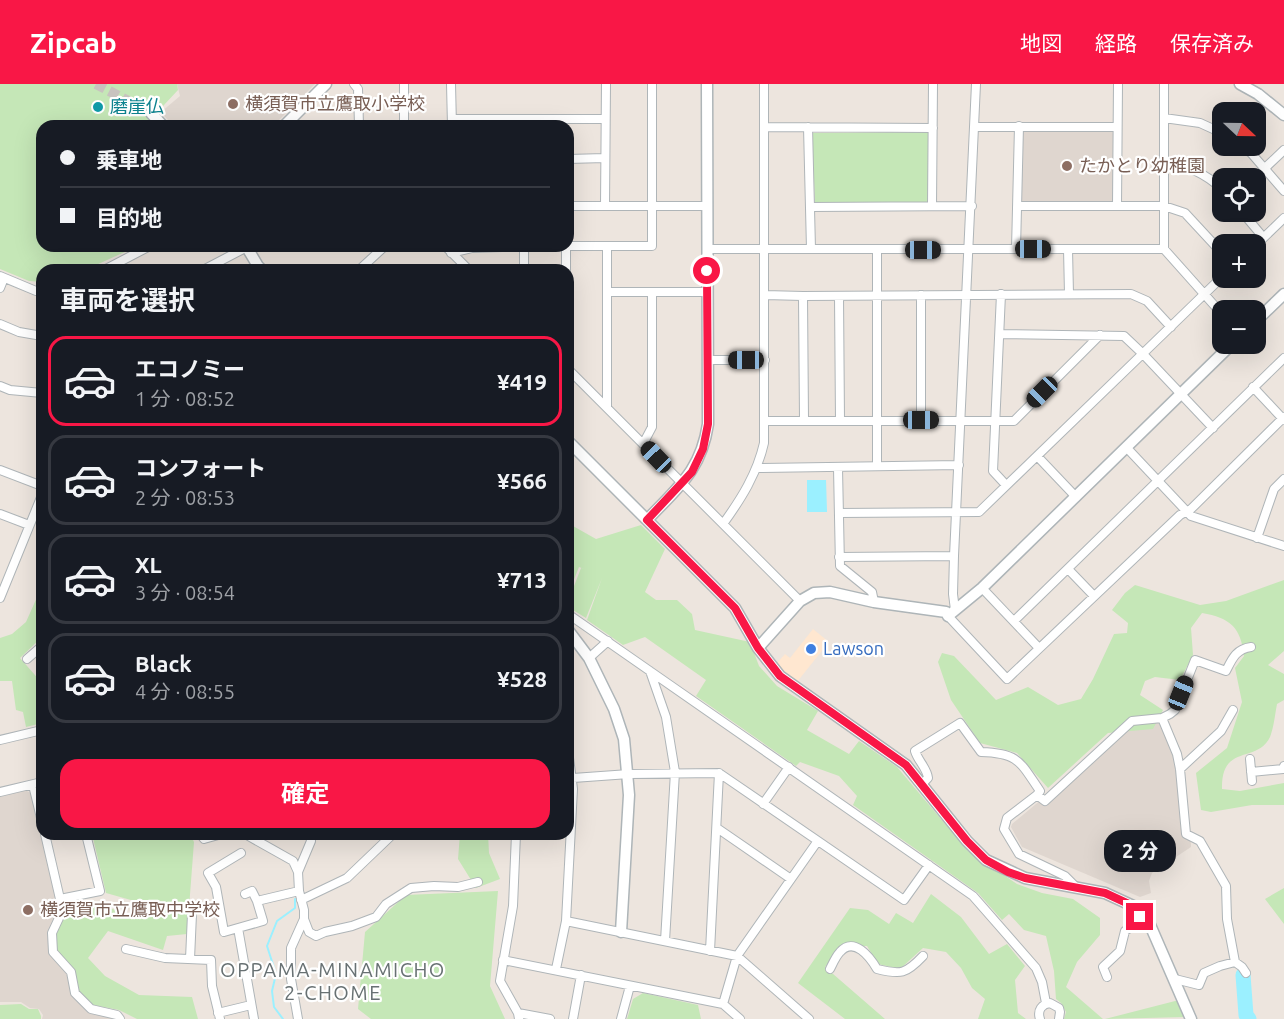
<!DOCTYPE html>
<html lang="ja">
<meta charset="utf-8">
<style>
:root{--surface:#171b24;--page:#20242c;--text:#f1f3f6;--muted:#9ea1a6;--line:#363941;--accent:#f91746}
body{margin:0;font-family:Ubuntu,"Noto Sans JP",sans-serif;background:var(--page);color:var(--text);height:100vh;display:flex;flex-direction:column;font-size:22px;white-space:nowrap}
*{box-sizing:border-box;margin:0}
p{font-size:20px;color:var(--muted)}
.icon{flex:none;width:33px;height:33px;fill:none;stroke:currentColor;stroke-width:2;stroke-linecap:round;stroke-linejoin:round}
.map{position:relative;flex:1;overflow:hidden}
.panel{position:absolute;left:36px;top:180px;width:538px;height:576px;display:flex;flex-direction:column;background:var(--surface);border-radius:18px;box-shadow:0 6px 24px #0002}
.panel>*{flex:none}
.hud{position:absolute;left:36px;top:36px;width:538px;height:132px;border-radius:18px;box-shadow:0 6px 24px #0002;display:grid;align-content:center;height:132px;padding:0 24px;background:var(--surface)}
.needle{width:39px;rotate:112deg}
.fabs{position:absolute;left:1212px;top:18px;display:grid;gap:12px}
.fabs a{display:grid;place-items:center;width:54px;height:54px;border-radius:12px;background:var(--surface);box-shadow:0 6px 24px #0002;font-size:30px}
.end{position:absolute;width:27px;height:27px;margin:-14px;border:8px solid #f91746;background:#fff;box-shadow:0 0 0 3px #fff}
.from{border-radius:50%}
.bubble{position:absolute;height:42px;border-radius:18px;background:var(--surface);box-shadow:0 6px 24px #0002;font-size:20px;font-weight:700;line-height:42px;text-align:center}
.car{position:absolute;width:18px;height:36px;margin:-18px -9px;border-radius:8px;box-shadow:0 0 4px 2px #0007;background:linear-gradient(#222 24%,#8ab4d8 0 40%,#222 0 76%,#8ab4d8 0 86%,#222 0)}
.hud b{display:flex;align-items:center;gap:21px;height:57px;font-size:22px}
.hud b+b{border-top:2px solid var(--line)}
.hud i{width:15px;height:15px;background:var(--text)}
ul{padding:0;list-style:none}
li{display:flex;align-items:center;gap:18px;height:90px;margin:0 12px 9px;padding:0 12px;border:3px solid var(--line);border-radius:18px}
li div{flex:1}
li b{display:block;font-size:22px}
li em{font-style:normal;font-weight:700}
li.on{border-color:var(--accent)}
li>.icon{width:54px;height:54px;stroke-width:1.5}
h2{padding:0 24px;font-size:27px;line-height:72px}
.button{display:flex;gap:12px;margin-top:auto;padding:12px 24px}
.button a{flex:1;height:69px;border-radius:18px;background:var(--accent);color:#fff;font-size:24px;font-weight:700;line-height:69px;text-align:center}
header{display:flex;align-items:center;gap:36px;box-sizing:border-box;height:84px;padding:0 30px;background:var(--accent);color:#fff}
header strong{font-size:28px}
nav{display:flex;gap:33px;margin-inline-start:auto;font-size:21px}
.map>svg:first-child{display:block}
</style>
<header>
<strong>Zipcab</strong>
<nav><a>地図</a><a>経路</a><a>保存済み</a></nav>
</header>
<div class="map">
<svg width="1284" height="935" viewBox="0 0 1284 935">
<rect width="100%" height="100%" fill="#ede5de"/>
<path fill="#ffe7d0" d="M 813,545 L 829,558 L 797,598 L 776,580 L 785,570 L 790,574 Z"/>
<path fill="#dfd6cf" d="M 177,0 L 315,0 L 273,42 L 173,42 L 161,28 L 180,12 Z
M 1114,44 L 1114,120 L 1020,122 L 1021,45 Z
M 1159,636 L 1175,671 L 1181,745 L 1185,753 L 1191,758 L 1191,763 L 1152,789 L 1149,797 L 1151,809 L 1140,813 L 1022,763 L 1011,743 L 1012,740 L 1134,638 Z
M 25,706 L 32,710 L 57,818 L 55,835 L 49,848 L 67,889 L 73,912 L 90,927 L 114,931 L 116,935 L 42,935 L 43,931 L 39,925 L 30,924 L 21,918 L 0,918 L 0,712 Z"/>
<path fill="#c5e7b7" d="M 0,0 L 177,0 L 178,6 L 150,36 L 155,42 L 42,42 L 42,162 L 138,162 L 85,186 L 42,186 L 42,198 L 29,197 L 0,185 Z
M 928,48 L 929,120 L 815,118 L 812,49 Z
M 569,437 L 573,442 L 596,455 L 641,441 L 665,465 L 645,508 L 656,516 L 677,516 L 692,530 L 695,546 L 750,558 L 759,582 L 777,602 L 818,627 L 807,646 L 849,670 L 859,657 L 897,683 L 968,767 L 1017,800 L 1042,809 L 1073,815 L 1100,834 L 1100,851 L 1077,878 L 1066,903 L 1103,935 L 1064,935 L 1066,928 L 1061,919 L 1056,915 L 1054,887 L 1046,852 L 1024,846 L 1009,830 L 1002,836 L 978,809 L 853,721 L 857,712 L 839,692 L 800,678 L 796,682 L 696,612 L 706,596 L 645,553 L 623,561 L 587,536 L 602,494 L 586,534 L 568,523 L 569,515 L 581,484 L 584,485 L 579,483 L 569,508 Z
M 1284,496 L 1284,567 L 1268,581 L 1284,590 L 1284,616 L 1277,620 C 1275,630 1274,643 1270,653 C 1257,680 1221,659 1222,705 L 1240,707 L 1284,699 L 1284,721 L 1252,721 L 1211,728 L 1201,726 L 1196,689 L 1227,664 L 1242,618 L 1235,584 L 1244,572 C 1241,543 1230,534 1202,529 L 1191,544 L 1193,571 L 1180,596 L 1155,593 L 1145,597 L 1140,611 L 1163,626 L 1153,645 L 1108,649 L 1048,704 L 1017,669 L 980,659 L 951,616 L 938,578 L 942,569 L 954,572 L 996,616 L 1028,603 L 1058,621 L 1081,615 L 1093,595 L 1114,550 L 1127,549 L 1128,539 L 1112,526 L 1125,509 L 1135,501 L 1200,521 L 1226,517 Z
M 42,502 L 42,553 L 20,574 L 42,599 L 42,639 L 26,643 L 23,628 L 16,626 L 12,597 L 0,597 L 0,554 L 12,550 L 26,538 Z
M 92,750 L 190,750 L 194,758 L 187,850 L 167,852 L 163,866 L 108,847 L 88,874 L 105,892 L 139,911 L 192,913 L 198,935 L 137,935 L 119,926 L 93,921 L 79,909 L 75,887 L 57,867 L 56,850 L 62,837 L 64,823 L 85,816 L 134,832 L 138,818 L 106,809 Z
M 460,750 L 488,750 L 489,769 L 500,795 L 476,804 L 458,775 Z
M 1284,804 L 1284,840 L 1265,815 Z
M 498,807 L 490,902 L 505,935 L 371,935 L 358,925 L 365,848 L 406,811 Z
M 931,810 L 961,833 L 989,870 L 1007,860 L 1025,882 L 1015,896 L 1018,929 L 1026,935 L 978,935 L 985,915 L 972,904 L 961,884 L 946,868 L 923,864 L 900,885 L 878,880 L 867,862 L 841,862 L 825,883 L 885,935 L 845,935 L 798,899 L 850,824 L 868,826 L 889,840 L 896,829 L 913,839 Z
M 643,909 L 698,921 L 701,935 L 627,935 L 633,915 Z
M 1179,916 L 1186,933 L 1105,935 Z
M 21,920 L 29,925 L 38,925 L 41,932 L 41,935 L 0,935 L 0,921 Z"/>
<path fill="#9bf0ff" d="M 807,396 L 826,396 L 827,428 L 807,428 Z"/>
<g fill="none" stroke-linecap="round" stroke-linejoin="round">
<path stroke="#9bf0ff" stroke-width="2" d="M 283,935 L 274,923 L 272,907 L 276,890 L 267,862 L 277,837 L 295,824 L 295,815"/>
<path stroke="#9bf0ff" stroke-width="15" d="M 1243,891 L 1246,931 L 1249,935"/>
<path stroke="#c8c3bf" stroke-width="10" stroke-dasharray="10 5" stroke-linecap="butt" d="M 96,0 L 151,29"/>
<defs>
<path id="street" d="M 354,0 L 358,5 L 359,42
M 404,0 L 404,42
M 451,0 L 452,42
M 1164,0 L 1164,165 L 1222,230
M 1164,34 L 1200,39 L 1222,49
M 452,35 L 605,35
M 765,43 L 933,44
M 808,43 L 811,165
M 975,43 L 1116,43
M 1242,62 L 1251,69 L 1284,107
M 568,75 L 605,74
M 1164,78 C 1187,81 1205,89 1222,105
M 1265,84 L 1284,66
M 568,122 L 707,122
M 605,122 L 606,0
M 932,122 L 933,0
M 1017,122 L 1164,122 L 1185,129 L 1222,169
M 1117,122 L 1118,0
M 810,123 L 972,122
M 1242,128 L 1263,153
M 1256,161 L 1284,134
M 445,162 L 469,186
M 524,162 L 524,186
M 566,162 L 566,186
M 568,162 L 652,162 L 652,0
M 607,162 L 607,323
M 707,165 L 1164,165
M 1016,165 L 1019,42
M 1068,165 L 1069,210
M 877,166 L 877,382
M 451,169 L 472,164 L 538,162
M 104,186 L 150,162
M 203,186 L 247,163
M 359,186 L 385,162
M 0,192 L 36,207 L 42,207
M 0,204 L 4,194
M 607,208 L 707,208
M 1001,210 L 993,387 L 1006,401
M 765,211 L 803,212 L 1131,210 L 1147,217 L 1171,243
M 803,212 L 804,336
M 839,212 L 840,337
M 0,240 L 19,248 L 42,252
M 1000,250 L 1124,252 L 1143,270 L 1213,344
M 707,276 L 765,276
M 568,285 L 800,517
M 0,302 L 10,306 L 42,309
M 1253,303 L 1284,336
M 921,336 L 921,211
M 765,337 L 1014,337 L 1100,251
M 643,360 L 652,343 L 652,208
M 1126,363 L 1191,432 L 1284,462
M 1038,373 L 1076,413
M 757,384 L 959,381
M 838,384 L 840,482 L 872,508 L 874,518
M 0,386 L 42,402
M 839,429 L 979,428 L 1222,193
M 0,430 L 29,441
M 723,440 C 741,415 757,390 764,359 L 764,0
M 1257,454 L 1274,405 L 1284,395
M 839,473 L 954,472
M 1068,485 L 1094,512
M 982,504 L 1038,563
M 0,514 L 42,411
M 955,526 L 953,510 L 954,472 L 976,0
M 568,530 L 973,812 L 1036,884 L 1042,898 L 1046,919
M 948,532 L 1007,595 L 1180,431 L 1191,425 L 1284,333
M 1014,537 L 1284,274
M 589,574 L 608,557
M 27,575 L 42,562
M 650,587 L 666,633 L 675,688 L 665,857
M 1162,634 L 1177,670 L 1180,685 L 1186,750 L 1200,757 L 1226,802 L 1227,835 L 1235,878
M 0,656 L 42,646
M 1250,675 L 1252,697
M 1180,685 L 1221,647 L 1233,626
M 1251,688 L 1283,685 L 1284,682
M 573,694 L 629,690 L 719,689 L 904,816 L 929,781
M 33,701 L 42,738
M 921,701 L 928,694 C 927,684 918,677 915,667 L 960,639 L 981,668 C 1019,669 1020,678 1040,707 L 1037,711
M 0,708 L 42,698
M 763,720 L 789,683
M 717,744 L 791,795
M 45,750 L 60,815 L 59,834 L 52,849 L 53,868 L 71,888 L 75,909 L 91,925 L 117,931 L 120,935
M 200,750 L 204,755 L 222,750
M 245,750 L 293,777 L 298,788 L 299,807 L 304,826 L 304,835 L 291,864 L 291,895 L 298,935
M 516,750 L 513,822 L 500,897 L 518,929 L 519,935
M 241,769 L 208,789 L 216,803 L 224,848 L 238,844 L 254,935
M 298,788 L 311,757 L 310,750
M 1076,803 L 1065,792 L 1019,770 L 1004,745 L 1007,734 L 1037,711 L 1045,717 L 1132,637 L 1162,634 L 1170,630 L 1175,626 L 1195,576 L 1226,587 C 1232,575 1236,565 1251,563
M 245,810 L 252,807 L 257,817
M 60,815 L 100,807 L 86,750
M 301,816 L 347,794 L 393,750
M 304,835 L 309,848 L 316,852 L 325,848 L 352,842 L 376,833 L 386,820 L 411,804 L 434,802 L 458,803 L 478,798
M 566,837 L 737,872 L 809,935
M 238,844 L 263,837 L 257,817 L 299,807
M 126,865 L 165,874 L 211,876 L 212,902 L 220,935
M 710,867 L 719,689
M 190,875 L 192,830
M 503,876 L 723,920 L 740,935
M 556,885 L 566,837 L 573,705 L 568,666
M 830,885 C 833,879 836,872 840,868 C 854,852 870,873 877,885 C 901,891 906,890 923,872
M 1107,893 L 1103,883 L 1120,867 L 1125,847 L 1134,841 L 1144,827
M 1175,895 L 1199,901 L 1204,889 L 1220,882 L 1235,878 L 1242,883 L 1246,889
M 723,920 L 737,872 L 817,758
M 218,929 L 251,921
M 518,929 L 550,935
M 573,935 L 581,891
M 621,935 L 630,902
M 1040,935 C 1037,926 1042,920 1050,919 L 1059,924 L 1060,928 L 1059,935"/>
<path id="secondary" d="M 1240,0 L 1258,10 L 1284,31
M 151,29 L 163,42
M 284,42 L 326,0
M 246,162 L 258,182 L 262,186
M 1256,237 L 1284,210
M 568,357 L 735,524 L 758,564 L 780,592 L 906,681 L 967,757 L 986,776 L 1025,794 L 1105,809 L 1144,827 L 1191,935
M 647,436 C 678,403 701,387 708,340 L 707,0
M 568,546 L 589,574 L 614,625 L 624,655 L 629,711 L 621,848
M 758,564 L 800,517 L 814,509 L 830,508 L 874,518 L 946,528 L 948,532 L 982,504 L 1232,260"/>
</defs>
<use href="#street" stroke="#afb5b8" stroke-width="10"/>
<use href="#secondary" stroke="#aeb5b8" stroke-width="13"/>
<use href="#street" stroke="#fff" stroke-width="8"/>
<use href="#secondary" stroke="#fff" stroke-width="10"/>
</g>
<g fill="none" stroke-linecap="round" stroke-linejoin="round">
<path stroke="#f91746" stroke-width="8" d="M 707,187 L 708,340 L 703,365 L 692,388 L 647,436 L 735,524 L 758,564 L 780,592 L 906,681 L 967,757 L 986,776 L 1008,788 L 1025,794 L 1105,809 L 1144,827 L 1140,833"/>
</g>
<g fill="#8d6e63" stroke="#fff" stroke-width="2">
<circle cx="233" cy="20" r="6"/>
<circle cx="1067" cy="82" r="6"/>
<circle cx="28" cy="826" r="6"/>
</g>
<circle fill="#0f9aa8" stroke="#fff" stroke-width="2" cx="98" cy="23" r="6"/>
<circle fill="#3f7fe0" stroke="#fff" stroke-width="2" cx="811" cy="565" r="6"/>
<g text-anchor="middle" stroke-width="4.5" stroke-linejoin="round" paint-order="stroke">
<g font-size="18" fill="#785e54" stroke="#fff" text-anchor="start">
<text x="245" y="26">横須賀市立鷹取小学校</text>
<text x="1079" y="88">たかとり幼稚園</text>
<text x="40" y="832">横須賀市立鷹取中学校</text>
</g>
<g font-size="18" fill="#0d838f" stroke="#fff" text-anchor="start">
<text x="110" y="29">磨崖仏</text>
</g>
<g font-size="18" fill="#366cbe" stroke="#fff" text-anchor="start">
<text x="823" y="571">Lawson</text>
</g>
<g font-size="20" letter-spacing="1.5" fill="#687173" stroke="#fff">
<text x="333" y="893">OPPAMA-MINAMICHO<tspan x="333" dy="23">2-CHOME</tspan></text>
</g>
</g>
</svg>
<div class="fabs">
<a><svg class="needle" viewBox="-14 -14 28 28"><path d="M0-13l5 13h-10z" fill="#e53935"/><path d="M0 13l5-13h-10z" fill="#9ea1a6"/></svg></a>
<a><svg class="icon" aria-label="locate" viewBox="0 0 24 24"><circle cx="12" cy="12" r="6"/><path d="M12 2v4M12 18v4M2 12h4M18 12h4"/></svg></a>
<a>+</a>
<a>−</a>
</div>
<i class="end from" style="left:707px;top:187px"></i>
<i class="end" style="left:1140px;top:833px"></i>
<div class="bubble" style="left:1104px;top:746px;width:72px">2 分</div>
<i class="car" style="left:1033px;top:165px;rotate:90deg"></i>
<i class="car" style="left:923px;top:166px;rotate:90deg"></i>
<i class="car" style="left:746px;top:276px;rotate:270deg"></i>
<i class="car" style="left:1042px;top:308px;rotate:225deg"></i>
<i class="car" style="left:921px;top:336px;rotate:90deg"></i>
<i class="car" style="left:656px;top:373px;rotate:316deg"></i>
<i class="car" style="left:1181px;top:609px;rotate:22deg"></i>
<div class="hud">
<b><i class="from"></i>乗車地</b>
<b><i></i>目的地</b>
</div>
<section class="panel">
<h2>車両を選択</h2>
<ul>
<li class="on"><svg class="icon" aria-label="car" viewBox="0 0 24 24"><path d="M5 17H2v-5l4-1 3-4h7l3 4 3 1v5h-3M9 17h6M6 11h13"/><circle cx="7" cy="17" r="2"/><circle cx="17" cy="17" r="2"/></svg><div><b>エコノミー</b><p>1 分 · 08:52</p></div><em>¥419</em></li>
<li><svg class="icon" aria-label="car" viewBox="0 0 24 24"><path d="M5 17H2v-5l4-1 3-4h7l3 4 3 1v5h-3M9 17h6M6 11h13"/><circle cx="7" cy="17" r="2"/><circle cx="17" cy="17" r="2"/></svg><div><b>コンフォート</b><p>2 分 · 08:53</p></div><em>¥566</em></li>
<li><svg class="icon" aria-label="car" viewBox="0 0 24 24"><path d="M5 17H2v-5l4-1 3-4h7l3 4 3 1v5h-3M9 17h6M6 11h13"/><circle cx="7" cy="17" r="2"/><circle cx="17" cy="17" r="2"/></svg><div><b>XL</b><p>3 分 · 08:54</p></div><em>¥713</em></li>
<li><svg class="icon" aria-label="car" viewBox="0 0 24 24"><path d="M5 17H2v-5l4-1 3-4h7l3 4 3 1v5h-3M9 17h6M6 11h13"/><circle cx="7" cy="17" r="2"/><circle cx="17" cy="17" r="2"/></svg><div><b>Black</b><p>4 分 · 08:55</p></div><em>¥528</em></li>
</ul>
<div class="button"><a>確定</a></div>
</section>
</div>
